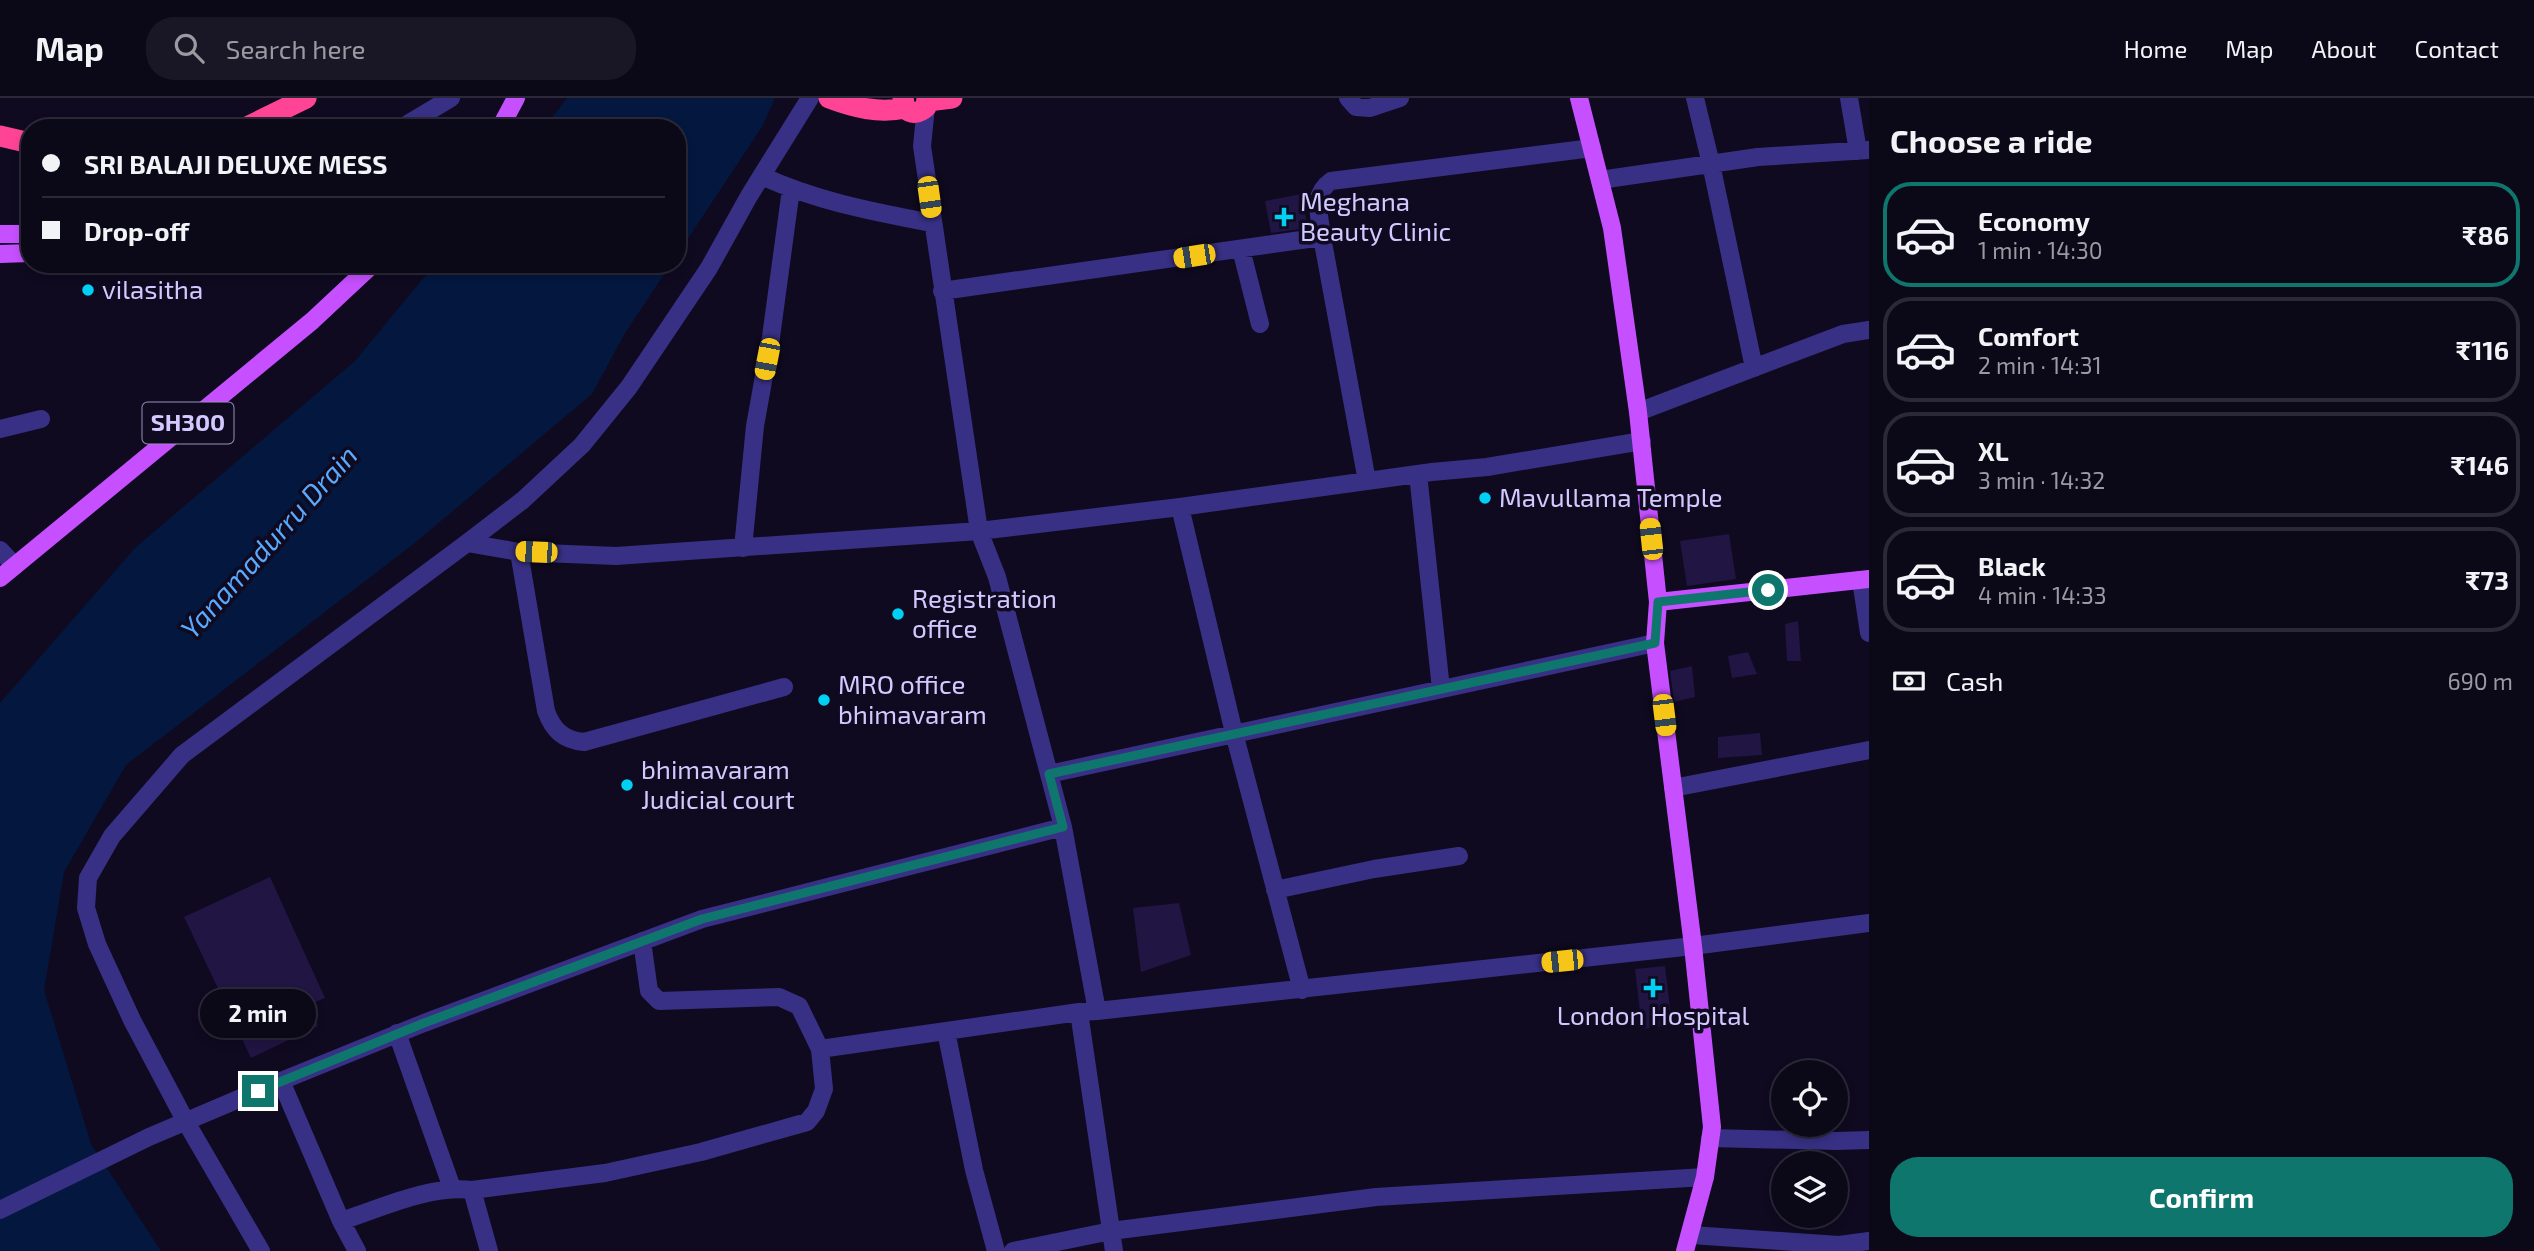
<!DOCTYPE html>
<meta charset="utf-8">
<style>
:root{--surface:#0b0818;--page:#191625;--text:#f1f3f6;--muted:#9a9aa2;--line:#2b2937;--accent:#0f766e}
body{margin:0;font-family:"Exo 2",sans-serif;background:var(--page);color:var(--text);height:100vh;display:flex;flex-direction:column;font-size:26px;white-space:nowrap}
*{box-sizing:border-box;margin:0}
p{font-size:23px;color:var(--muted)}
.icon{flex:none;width:38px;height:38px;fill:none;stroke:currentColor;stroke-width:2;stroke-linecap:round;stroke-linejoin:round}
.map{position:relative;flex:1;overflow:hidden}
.drawer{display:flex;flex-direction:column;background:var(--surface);width:665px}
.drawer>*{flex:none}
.top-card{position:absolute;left:21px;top:21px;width:665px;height:154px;border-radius:28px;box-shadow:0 4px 10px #0003,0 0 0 2px var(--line);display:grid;align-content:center;height:154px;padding:0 21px;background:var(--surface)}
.tools{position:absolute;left:1771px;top:962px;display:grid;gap:14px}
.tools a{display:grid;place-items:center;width:77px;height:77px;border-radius:50%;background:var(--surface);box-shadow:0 4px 10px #0003,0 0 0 2px var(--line);font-size:35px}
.end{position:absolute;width:32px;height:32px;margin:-16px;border:9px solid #0f766e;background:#fff;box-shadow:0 0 0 4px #fff}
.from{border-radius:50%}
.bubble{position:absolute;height:49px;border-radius:24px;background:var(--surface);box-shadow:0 4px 10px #0003,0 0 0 2px var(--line);font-size:23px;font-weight:700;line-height:49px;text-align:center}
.car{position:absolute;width:21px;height:42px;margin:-21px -10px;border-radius:9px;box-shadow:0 0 5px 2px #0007;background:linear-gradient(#f5c518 24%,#345 0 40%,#f5c518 0 76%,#345 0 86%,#f5c518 0)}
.top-card b{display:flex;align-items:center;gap:24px;height:66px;font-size:26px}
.top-card b+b{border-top:2px solid var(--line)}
.top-card i{width:18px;height:18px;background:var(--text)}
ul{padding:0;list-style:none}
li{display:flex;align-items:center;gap:21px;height:105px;margin:0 14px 10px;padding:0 7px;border:4px solid var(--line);border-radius:28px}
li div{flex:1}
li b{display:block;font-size:26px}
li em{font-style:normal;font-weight:700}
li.on{border-color:var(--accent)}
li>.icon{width:63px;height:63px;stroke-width:1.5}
h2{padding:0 21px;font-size:32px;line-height:84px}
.pay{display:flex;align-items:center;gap:18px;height:77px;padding:0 21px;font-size:26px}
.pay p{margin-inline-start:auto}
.button{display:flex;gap:14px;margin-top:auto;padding:14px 21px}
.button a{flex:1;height:80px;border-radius:28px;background:var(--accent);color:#fff;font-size:28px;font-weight:700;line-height:80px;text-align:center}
header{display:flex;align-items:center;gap:42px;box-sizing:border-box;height:98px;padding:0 35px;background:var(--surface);border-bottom:2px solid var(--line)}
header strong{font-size:33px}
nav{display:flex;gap:38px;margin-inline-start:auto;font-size:24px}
.search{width:490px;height:63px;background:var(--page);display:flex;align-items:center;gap:18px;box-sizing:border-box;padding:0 24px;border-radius:28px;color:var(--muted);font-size:26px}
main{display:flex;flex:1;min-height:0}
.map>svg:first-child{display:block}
</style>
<header>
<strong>Map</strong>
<div class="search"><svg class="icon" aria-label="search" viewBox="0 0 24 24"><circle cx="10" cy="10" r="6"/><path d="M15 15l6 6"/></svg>Search here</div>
<nav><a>Home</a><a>Map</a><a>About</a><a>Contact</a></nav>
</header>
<main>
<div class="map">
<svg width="1869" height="1153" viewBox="0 0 1869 1153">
<rect width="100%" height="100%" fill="#0f0a20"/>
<path fill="#04173f" d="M 567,0 L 775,0 L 762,29 L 677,157 L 677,30 L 544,30 Z
M 435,166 L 671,166 L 625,235 L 592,296 L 416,444 L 126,667 L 64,774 L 44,892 L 91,1046 L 161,1153 L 0,1153 L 0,605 L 136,449 L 355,263 Z"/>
<path fill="#201543" d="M 1301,96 L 1308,130 L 1271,135 L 1265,103 Z
M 1729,436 L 1736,481 L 1687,488 L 1680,443 Z
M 1798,523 L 1801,563 L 1787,563 L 1785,526 Z
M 1748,554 L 1757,576 L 1732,580 L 1728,558 Z
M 1692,568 L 1695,599 L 1674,604 L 1670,573 Z
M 1760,635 L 1762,657 L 1718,660 L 1718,639 Z
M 270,779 L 325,900 L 308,907 L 318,928 L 251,960 L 184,819 Z
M 1179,805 L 1191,857 L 1141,874 L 1133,810 Z
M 1665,868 L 1672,927 L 1642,931 L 1635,871 Z"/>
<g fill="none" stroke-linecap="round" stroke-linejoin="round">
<path stroke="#383084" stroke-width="18" d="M 1348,0 L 1356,9 L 1370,10 L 1400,0
M 1695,0 L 1711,66 L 1754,270
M 1849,0 L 1858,53
M 926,9 L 922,48 L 979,433 L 997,479 L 1063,729
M 401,30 L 451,0
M 762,78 C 815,103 875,114 932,125
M 1600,82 L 1758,59 L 1869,52
M 1322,139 L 1367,383
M 1241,151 L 1260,226
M 942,193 L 1322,139 C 1320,117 1311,97 1331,83 L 1592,50
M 1638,314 L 1843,236 L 1869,232
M 0,331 L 41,321
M 1418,376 L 1441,591
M 1180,409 L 1234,635 L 1302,892
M 467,445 L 519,454 L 616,458 L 979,433 L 1180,409 L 1432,374 L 1487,369 L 1642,343
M 743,450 L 755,328 L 771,239 L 791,91
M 0,452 L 15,468
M 519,454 L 546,613 C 553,632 563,642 584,644 L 784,589
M 1861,482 L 1869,535
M 1049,676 L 1655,545
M 1673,690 L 1869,652
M 1275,792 L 1374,771 L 1459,758
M 1079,914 L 1114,1153
M 946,933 L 974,1072 L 996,1153
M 397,935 L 452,1090
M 820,951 L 1079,914 L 1097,913
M 281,983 L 341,1123 L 357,1153
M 1710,1040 L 1837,1043 L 1869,1042
M 472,1092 L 489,1153
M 0,1112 L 149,1039 L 281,983 L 424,925 L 702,821 L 1063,729 L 1097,913 L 1693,848 L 1869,825
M 341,1123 C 382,1110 429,1087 472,1092 L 605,1075 L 701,1054 L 807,1024 L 816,1013 L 824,991 L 820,951 L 799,908 L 779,899 L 659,903 L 649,893 L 642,843
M 1691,1137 L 1839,1147 L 1869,1143
M 261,1153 L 186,1024 L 132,922 L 97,846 L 86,810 L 88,780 L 112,738 L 182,657 L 467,445 L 523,402 L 582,347 L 629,289 L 709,170 L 749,98 L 810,0
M 1013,1153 L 1111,1133 L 1376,1099 L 1705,1079"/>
<path stroke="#c650ff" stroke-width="18" d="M 1579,0 L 1612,130 L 1638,314 L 1658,504 L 1655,545 L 1693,848 L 1712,1029 L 1705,1079 L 1685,1153
M 500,30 L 516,0
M 0,136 L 30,136
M 0,156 L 30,155
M 0,480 L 312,223 L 373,166
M 1658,504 L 1869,481"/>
<path stroke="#ff4495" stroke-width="21" d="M 829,0 C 853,9 879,16 905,10
M 903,0 L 905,10 C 912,17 919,15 926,9 L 927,0
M 928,3 L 952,0
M 245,30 L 306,0
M 0,38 L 30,45"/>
</g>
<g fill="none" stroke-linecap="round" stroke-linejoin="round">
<path stroke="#0f766e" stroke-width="9" d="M 258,993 L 424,925 L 702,821 L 1063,729 L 1049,676 L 1655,545 L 1658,504 L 1768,492"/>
</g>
<g fill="#00d1f4" stroke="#0f0a20" stroke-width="2.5">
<path d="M1280.5 108.5h7v7h7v7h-7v7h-7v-7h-7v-7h7z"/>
<circle cx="88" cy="192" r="7"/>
<circle cx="1485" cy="400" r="7"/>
<circle cx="898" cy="516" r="7"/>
<circle cx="824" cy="602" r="7"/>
<circle cx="627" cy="687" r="7"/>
<path d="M1649.5 879.5h7v7h7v7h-7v7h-7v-7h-7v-7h7z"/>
</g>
<g text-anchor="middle" stroke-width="7" stroke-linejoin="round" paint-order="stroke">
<rect fill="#0f0a20" stroke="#9890bc" stroke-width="2" x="142.5" y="304.5" width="91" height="41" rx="5"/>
<g font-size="24" font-weight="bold" fill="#d2c9ff">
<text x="188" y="333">SH300</text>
</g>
<g font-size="26" fill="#d2c9ff" stroke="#0f0a20" text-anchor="start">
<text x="1300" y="113">Meghana<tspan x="1300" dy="30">Beauty Clinic</tspan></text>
<text x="102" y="201">vilasitha</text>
<text x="1499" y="409">Mavullama Temple</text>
<text x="912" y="510">Registration<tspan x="912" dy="30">office</tspan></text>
<text x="838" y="596">MRO office<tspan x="838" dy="30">bhimavaram</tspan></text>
<text x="641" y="681">bhimavaram<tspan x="641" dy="30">Judicial court</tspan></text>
<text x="1653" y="927" text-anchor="middle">London Hospital</text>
</g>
<g font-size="28" font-style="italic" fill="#57aaff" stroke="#0f0a20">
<text transform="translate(269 444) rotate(-48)" y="10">Yanamadurru Drain</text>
</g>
</g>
</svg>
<div class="tools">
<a><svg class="icon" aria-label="locate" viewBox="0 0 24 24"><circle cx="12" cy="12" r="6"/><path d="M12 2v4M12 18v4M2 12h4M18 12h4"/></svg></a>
<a><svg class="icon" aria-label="layers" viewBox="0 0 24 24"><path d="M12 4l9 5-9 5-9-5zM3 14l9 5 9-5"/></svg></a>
</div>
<i class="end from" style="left:1768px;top:492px"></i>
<i class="end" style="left:258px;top:993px"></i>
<div class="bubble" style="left:200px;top:891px;width:116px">2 min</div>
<i class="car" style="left:929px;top:99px;rotate:172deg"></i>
<i class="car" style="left:1194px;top:158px;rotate:261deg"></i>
<i class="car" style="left:767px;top:261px;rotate:191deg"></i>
<i class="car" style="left:1651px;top:441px;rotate:354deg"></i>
<i class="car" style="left:536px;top:454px;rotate:272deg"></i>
<i class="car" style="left:1664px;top:617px;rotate:173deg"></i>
<i class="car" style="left:1562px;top:863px;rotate:264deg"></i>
<div class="top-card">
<b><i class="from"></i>SRI BALAJI DELUXE MESS</b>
<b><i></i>Drop-off</b>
</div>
</div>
<section class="drawer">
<h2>Choose a ride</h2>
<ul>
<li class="on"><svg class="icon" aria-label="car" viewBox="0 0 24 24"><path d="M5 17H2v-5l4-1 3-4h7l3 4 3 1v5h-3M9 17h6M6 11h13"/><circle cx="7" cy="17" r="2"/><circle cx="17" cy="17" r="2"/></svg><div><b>Economy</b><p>1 min · 14:30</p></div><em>₹86</em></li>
<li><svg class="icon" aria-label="car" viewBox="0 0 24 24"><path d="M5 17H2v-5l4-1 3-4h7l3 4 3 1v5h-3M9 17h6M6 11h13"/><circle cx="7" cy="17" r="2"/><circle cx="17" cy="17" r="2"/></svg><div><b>Comfort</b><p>2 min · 14:31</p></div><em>₹116</em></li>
<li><svg class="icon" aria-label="car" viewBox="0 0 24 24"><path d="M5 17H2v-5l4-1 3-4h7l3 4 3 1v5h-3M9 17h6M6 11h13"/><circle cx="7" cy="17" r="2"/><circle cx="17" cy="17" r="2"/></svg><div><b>XL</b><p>3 min · 14:32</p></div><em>₹146</em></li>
<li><svg class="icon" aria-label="car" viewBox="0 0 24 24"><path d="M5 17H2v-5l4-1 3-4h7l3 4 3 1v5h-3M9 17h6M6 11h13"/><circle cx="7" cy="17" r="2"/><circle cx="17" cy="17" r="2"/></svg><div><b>Black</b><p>4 min · 14:33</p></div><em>₹73</em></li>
</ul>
<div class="pay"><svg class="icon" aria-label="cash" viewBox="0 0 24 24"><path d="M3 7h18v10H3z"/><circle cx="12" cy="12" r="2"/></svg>Cash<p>690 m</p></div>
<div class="button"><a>Confirm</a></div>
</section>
</main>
